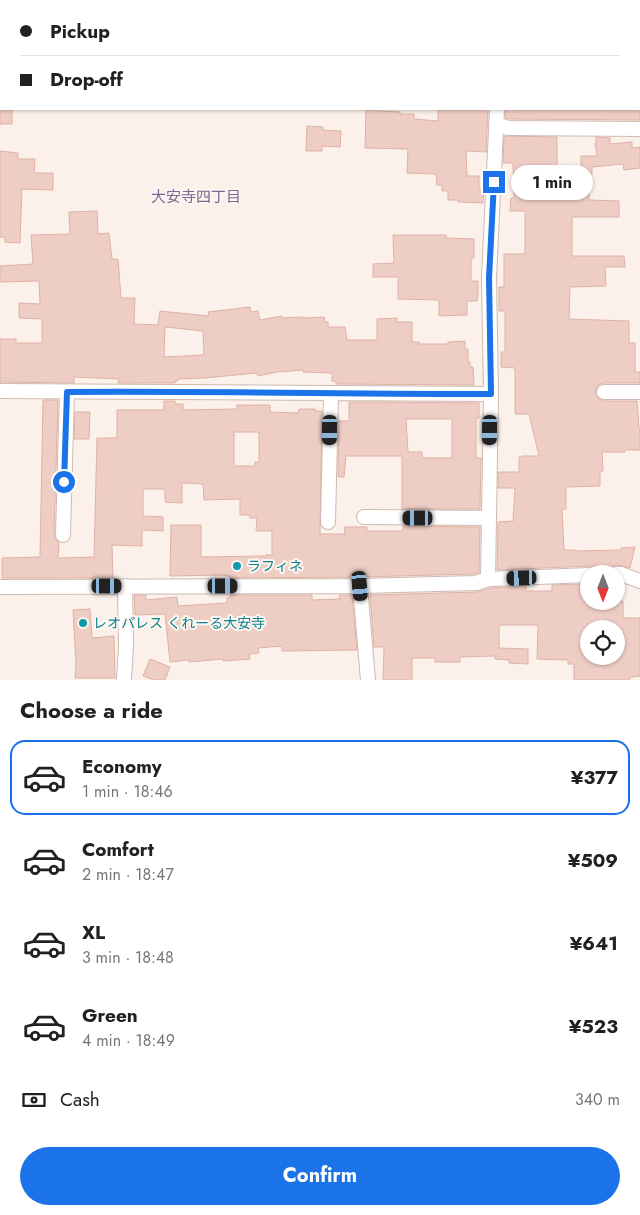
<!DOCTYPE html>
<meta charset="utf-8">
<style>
:root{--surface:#fff;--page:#f2f2f2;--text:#202124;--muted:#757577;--line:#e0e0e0;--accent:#1a73e8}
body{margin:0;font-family:Jost,"Noto Sans JP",sans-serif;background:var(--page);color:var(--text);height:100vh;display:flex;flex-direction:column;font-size:19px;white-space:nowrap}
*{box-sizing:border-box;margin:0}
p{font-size:16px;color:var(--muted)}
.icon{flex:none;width:28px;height:28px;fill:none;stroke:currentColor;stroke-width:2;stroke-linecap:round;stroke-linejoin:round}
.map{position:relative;height:680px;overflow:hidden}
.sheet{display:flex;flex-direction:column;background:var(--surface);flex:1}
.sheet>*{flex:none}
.banner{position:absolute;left:0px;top:0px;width:640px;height:110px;box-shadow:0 1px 4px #0004;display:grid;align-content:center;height:110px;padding:0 20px;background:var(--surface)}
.needle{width:32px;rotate:180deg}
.buttons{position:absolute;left:580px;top:565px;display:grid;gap:10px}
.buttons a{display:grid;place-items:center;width:45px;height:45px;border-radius:50%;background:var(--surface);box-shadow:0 1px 4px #0004;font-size:25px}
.end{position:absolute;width:22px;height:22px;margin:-11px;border:6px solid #1a73e8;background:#fff;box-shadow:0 0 0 2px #fff}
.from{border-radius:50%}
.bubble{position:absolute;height:35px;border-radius:18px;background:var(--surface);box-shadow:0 1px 4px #0004;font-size:16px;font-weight:700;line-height:35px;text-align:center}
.car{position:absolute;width:15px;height:30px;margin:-15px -8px;border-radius:6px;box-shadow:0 0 4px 1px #0007;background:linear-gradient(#222 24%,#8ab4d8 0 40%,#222 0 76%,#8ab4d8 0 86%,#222 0)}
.banner b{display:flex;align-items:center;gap:18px;height:48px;font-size:19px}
.banner b+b{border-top:1px solid var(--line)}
.banner i{width:12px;height:12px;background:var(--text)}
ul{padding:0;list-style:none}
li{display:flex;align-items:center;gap:15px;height:75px;margin:0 10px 8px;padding:0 10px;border:2px solid transparent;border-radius:15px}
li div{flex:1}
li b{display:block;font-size:19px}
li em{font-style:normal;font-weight:700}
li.current{border-color:var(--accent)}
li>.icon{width:45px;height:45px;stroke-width:1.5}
h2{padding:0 20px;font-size:22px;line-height:60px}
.pay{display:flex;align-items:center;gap:12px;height:55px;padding:0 20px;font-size:19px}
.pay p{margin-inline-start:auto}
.cta{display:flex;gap:10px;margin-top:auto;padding:10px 20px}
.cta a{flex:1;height:58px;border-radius:30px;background:var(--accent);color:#fff;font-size:20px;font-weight:700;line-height:58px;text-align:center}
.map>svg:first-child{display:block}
</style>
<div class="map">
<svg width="640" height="680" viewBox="0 0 640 680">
<rect width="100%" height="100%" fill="#fbf1ea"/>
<path fill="#eecdc4" stroke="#dfb2a6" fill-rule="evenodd" d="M 0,109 L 12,109 L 12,124 L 0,124 Z
M 366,109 L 380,109 L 380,111 L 400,112 L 400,114 L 414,114 L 414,119 L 438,121 L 438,109 L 488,109 L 486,152 L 466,151 L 467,176 L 479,176 L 479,189 L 484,189 L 483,203 L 458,202 L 458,200 L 448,200 L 448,191 L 442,191 L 442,185 L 437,185 L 436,174 L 407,173 L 408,149 L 365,148 Z
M 506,109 L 640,109 L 640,120 L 509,119 L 505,118 Z
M 307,126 L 323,127 L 323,130 L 341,131 L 340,147 L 322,146 L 322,151 L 306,151 Z
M 504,136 L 557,137 L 557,167 L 581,167 L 581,156 L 597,156 L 595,143 L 596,143 L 596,137 L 610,138 L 610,144 L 632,142 L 632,148 L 640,147 L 640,168 L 624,170 L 623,164 L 592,167 L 592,174 L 589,174 L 589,200 L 619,201 L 619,217 L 572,217 L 572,256 L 624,256 L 625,267 L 605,267 L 606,286 L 570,287 L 569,319 L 629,321 L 629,343 L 635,343 L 635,372 L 640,372 L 640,383 L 604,383 L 600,384 L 597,387 L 595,392 L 596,396 L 599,399 L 604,401 L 637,401 L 639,428 L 640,428 L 640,450 L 625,450 L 625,452 L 602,452 L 603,471 L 600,471 L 600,486 L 566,487 L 566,509 L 562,509 L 564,550 L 575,550 L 575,551 L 621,550 L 621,548 L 635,547 L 630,568 L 624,566 L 616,565 L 611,567 L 589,566 L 497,570 L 498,522 L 513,521 L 515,488 L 498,488 L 498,472 L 519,472 L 519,457 L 522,457 L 522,456 L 539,456 L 529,414 L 515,414 L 515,368 L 501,367 L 501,352 L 505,352 L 505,311 L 499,311 L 499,287 L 504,287 L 504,254 L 525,254 L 525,211 L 510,211 L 511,198 L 514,198 L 513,163 L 503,163 Z
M 0,151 L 18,153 L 18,159 L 35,159 L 34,173 L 53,173 L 53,190 L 22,189 L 20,243 L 5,242 L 5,237 L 0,237 Z
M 97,211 L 98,234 L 109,233 L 112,259 L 118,259 L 121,298 L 135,298 L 134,324 L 158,325 L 160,311 L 209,316 L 208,312 L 250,307 L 251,312 L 258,311 L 260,320 L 282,316 L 282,318 L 303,317 L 304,318 L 324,317 L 325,322 L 328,322 L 328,327 L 345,327 L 347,340 L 377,340 L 377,319 L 397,318 L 397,322 L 412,322 L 412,342 L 419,342 L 419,344 L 448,344 L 448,342 L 465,341 L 465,349 L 468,349 L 468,362 L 470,362 L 470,367 L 473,367 L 474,385 L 336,384 L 336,381 L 332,381 L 332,373 L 303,372 L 303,370 L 277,372 L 258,376 L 257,373 L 205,378 L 178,379 L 178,381 L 175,381 L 175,383 L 118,383 L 119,379 L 74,377 L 74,383 L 0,382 L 0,339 L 16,339 L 16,343 L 42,343 L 42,319 L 19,318 L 19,303 L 40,304 L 39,281 L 0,282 L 0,266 L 33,264 L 31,235 L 70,234 L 69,212 ZM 165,327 L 203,331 L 204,355 L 164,357 Z
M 393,235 L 446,235 L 446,238 L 474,239 L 474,258 L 471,258 L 471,281 L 478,281 L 478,294 L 477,301 L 467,301 L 467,315 L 439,316 L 439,300 L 398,299 L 398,277 L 373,277 L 373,264 L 394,263 Z
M 43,400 L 58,400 L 54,535 L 56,540 L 59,543 L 58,558 L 94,557 L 97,438 L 117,438 L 117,410 L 164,410 L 164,401 L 175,401 L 175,404 L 183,404 L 183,410 L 237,409 L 237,405 L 270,405 L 270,412 L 298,413 L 299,409 L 315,409 L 315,411 L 322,411 L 320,534 L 345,534 L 344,527 L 367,527 L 367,531 L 403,531 L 403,526 L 480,527 L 479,573 L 474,574 L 360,577 L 230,578 L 229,576 L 220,575 L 170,576 L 171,525 L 201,525 L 201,557 L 266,556 L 266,555 L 272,555 L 272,531 L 256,531 L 257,518 L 250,518 L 250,515 L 240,515 L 240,499 L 204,500 L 203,484 L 182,483 L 182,503 L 165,502 L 165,489 L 143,489 L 143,516 L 163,517 L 163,531 L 142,530 L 142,546 L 112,545 L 113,578 L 2,578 L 2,558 L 40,557 ZM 234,432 L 259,432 L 259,462 L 255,462 L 255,466 L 234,466 Z
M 349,402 L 479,403 L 479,418 L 476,418 L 476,458 L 481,458 L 480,509 L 402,509 L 402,456 L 346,456 L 344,477 L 338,477 L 339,421 L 349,421 ZM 406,419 L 452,419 L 452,458 L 422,458 L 422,452 L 408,452 Z
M 75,412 L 90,412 L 89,439 L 74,439 Z
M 580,584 L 580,591 L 589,591 L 589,601 L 623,601 L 623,618 L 640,618 L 640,676 L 630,677 L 630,680 L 574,680 L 574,664 L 568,664 L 568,660 L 537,659 L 538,625 L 499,625 L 499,648 L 528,649 L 528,664 L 509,663 L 509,660 L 495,659 L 495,656 L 460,657 L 460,662 L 435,662 L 435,658 L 412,658 L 412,680 L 383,680 L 384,647 L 374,647 L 370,595 L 476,592 L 490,588 L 526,586 L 526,591 L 552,591 L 552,585 ZM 589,629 L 616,629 L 616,656 L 589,656 Z
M 134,595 L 146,595 L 146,600 L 177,597 L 178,606 L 227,603 L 227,598 L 230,598 L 230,595 L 312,595 L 312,600 L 340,599 L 339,595 L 352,595 L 357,650 L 282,651 L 282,646 L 258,648 L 259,653 L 249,654 L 250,659 L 223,661 L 223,659 L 189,662 L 189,660 L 170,662 L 165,614 L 135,615 Z
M 90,609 L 92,638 L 114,636 L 115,678 L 75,678 L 76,664 L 73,610 Z
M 150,659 L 170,667 L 165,680 L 154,680 L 143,676 Z"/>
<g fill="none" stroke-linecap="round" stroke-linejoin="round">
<defs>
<path id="street" d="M 502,1 L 502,0
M 496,124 L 508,128 L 640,129
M 0,391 L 491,394
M 604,392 L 640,392
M 364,517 L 489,518
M 328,522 L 331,393
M 63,535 L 67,392
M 616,574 L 621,574 L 640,581
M 488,579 L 491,394 L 489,278 L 497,109
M 360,586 L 368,680
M 0,587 L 360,586 L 476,583 L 488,579 L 589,575
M 124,680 L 126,646 L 125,586"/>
<path id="secondary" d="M 546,0 L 601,1
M 639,2 L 640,2"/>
</defs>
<use href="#street" stroke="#cebab3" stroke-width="16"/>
<use href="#secondary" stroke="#d0bab1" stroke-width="22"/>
<use href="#street" stroke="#fff" stroke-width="14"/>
<use href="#secondary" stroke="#fff" stroke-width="20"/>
</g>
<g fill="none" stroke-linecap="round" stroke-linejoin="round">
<path stroke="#1a73e8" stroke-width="6" d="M 64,482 L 67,392 C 209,391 350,394 491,394 L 489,278 L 494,182"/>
</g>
<g fill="#0f9aa8" stroke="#fef6f0" stroke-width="2">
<circle cx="237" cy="566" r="5"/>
<circle cx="83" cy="623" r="5"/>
</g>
<g text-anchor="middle" stroke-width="4" stroke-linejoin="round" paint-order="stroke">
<g font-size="14" fill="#0d838f" stroke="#fef6f0" text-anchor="start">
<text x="247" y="571">ラフィネ</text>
<text x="93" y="628">レオパレス くれーる大安寺</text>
</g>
<g font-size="15" fill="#7b678f" stroke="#fef6f0">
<text x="196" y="202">大安寺四丁目</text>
</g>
</g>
</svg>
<div class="buttons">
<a><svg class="needle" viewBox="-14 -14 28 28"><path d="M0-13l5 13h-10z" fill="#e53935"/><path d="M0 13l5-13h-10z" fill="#757577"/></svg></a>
<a><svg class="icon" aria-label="locate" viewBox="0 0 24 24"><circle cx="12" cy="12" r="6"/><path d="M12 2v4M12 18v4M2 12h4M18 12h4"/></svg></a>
</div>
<i class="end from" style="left:64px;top:482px"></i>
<i class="end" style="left:494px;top:182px"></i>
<div class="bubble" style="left:511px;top:165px;width:82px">1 min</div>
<i class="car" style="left:330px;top:430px;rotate:181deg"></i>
<i class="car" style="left:490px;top:430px;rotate:181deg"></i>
<i class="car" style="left:418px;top:518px;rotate:270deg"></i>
<i class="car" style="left:522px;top:578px;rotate:268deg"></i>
<i class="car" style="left:107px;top:586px;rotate:90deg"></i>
<i class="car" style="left:223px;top:586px;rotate:90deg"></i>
<i class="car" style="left:360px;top:586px;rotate:175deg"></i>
<div class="banner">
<b><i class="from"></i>Pickup</b>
<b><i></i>Drop-off</b>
</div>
</div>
<section class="sheet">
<h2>Choose a ride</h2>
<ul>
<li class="current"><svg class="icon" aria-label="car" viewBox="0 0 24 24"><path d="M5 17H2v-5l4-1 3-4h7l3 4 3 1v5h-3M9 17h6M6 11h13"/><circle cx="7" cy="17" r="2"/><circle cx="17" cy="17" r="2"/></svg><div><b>Economy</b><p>1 min · 18:46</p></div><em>¥377</em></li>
<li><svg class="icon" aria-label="car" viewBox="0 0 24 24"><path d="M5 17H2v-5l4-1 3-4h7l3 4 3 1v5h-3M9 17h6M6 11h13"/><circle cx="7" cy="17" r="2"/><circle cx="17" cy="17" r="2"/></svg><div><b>Comfort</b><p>2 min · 18:47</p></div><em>¥509</em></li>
<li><svg class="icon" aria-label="car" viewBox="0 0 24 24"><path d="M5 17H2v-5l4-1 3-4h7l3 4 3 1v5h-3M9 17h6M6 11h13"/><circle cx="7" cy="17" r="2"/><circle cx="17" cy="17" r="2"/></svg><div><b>XL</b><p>3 min · 18:48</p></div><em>¥641</em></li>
<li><svg class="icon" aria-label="car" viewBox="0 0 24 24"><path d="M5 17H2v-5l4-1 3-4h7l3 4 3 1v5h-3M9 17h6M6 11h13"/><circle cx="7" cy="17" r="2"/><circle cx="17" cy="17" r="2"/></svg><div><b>Green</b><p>4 min · 18:49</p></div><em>¥523</em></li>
</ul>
<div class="pay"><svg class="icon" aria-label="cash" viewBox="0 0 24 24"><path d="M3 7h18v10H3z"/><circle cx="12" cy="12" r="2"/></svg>Cash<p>340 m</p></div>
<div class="cta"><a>Confirm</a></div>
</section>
